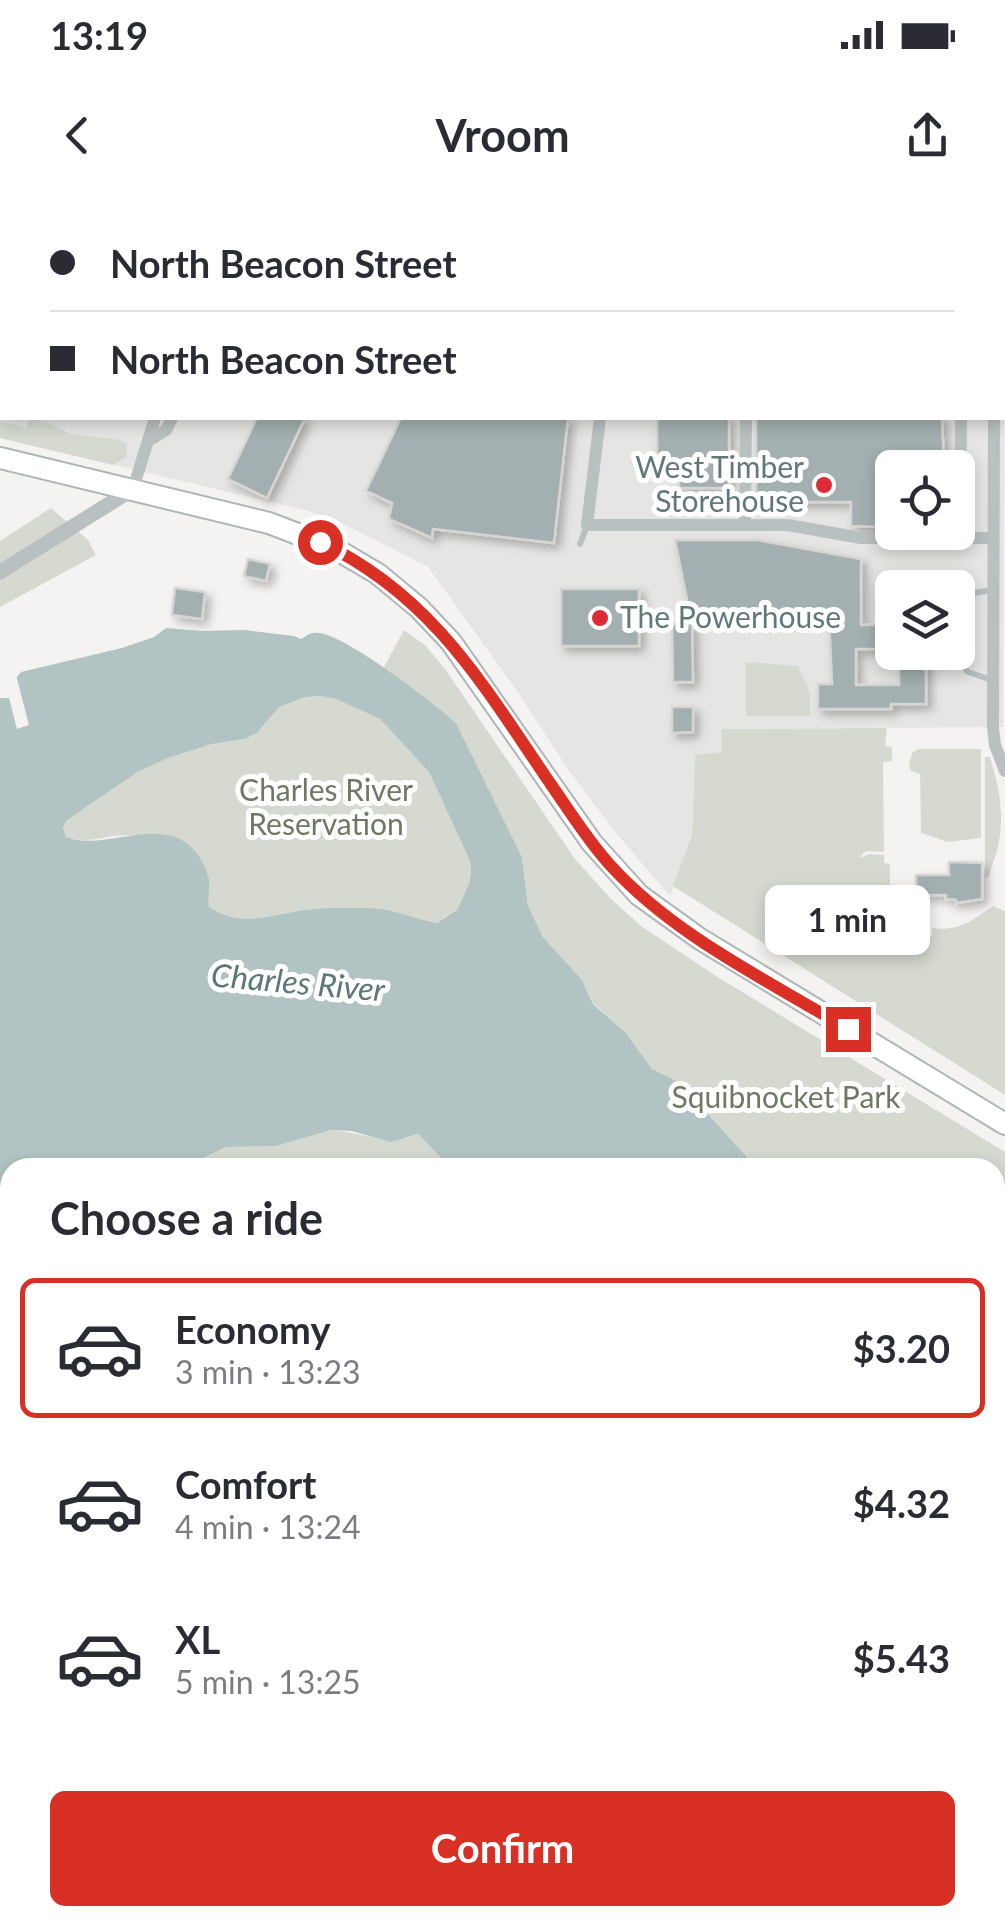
<!DOCTYPE html>
<meta charset="utf-8">
<style>
:root{--surface:#fff;--page:#f7f7f7;--text:#2b2b33;--muted:#7c7c81;--line:#e1e1e2;--accent:#d93025}
body{margin:0;font-family:Lato,sans-serif;background:var(--page);color:var(--text);height:100vh;display:flex;flex-direction:column;font-size:38px;white-space:nowrap}
*{box-sizing:border-box;margin:0}
p{font-size:32px;color:var(--muted)}
.icon{flex:none;width:55px;height:55px;fill:none;stroke:currentColor;stroke-width:2;stroke-linecap:round;stroke-linejoin:round}
.map{position:relative;flex:1;overflow:hidden}
.sheet{position:absolute;left:0px;top:958px;width:1005px;height:768px;display:flex;flex-direction:column;background:var(--surface);border-radius:30px 30px 0 0;box-shadow:0 5px 15px #0003}
.sheet>*{flex:none}
.top-card{position:absolute;left:0px;top:0px;width:1005px;height:220px;box-shadow:0 5px 15px #0003;display:grid;align-content:center;height:220px;padding:0 50px;background:var(--surface)}
.controls{position:absolute;left:875px;top:250px;display:grid;gap:20px}
.controls a{display:grid;place-items:center;width:100px;height:100px;border-radius:15px;background:var(--surface);box-shadow:0 5px 15px #0003;font-size:50px}
.end{position:absolute;width:45px;height:45px;margin:-22px;border:12px solid #d93025;background:#fff;box-shadow:0 0 0 5px #fff}
.from{border-radius:50%}
.bubble{position:absolute;height:70px;border-radius:15px;background:var(--surface);box-shadow:0 5px 15px #0003;font-size:32px;font-weight:700;line-height:70px;text-align:center}
.top-card b{display:flex;align-items:center;gap:35px;height:95px;font-size:38px}
.top-card b+b{border-top:2px solid var(--line)}
.top-card i{width:25px;height:25px;background:var(--text)}
ul{padding:0;list-style:none}
li{display:flex;align-items:center;gap:30px;height:140px;margin:0 20px 15px;padding:0 30px;border:5px solid transparent;border-radius:15px}
li div{flex:1}
li b{display:block;font-size:38px}
li em{font-style:normal;font-weight:700}
li.selected{border-color:var(--accent)}
li>.icon{width:90px;height:90px;stroke-width:1.5}
h2{padding:0 50px;font-size:45px;line-height:120px}
.button{display:flex;gap:20px;margin-top:auto;padding:20px 50px}
.button a{flex:1;height:115px;border-radius:15px;background:var(--accent);color:#fff;font-size:40px;font-weight:700;line-height:115px;text-align:center}
.status{display:flex;justify-content:space-between;align-items:center;height:70px;padding:0 50px;background:var(--surface);direction:ltr}
.status svg{height:28px;fill:currentColor}
header{display:flex;justify-content:space-between;align-items:center;height:130px;padding:0 50px;background:var(--surface);font-size:45px;font-weight:700}
.map>svg:first-child{display:block}
</style>
<div class="status"><b>13:19</b><svg viewBox="0 0 49 12"><path d="M0 12V9h3v3zM5 12V6h3v6zM10 12V3h3v9zM15 12V0h3v12zM26 1h20v11H26zM47 4h2v5h-2z"/></svg></div>
<header><svg class="icon" aria-label="back" viewBox="0 0 24 24"><path d="M15 5l-7 7 7 7"/></svg>Vroom<svg class="icon" aria-label="share" viewBox="0 0 24 24"><path d="M12 15V3M7 8l5-5 5 5M5 13v7h14v-7"/></svg></header>
<div class="map">
<svg width="1005" height="1723" viewBox="0 0 1005 1723">
<defs>
<filter id="shadow"><feDropShadow dx="5" dy="5" stdDeviation="5" flood-color="#0004"/></filter>
</defs>
<rect width="100%" height="100%" fill="#f5f3f1"/>
<path fill="#e5e5e4" fill-rule="evenodd" d="M 0,0 L 509,2 L 2,2 L 2,218 L 1002,218 L 1003,71 L 1005,71 L 1003,527 L 723,529 L 722,552 L 695,555 L 692,635 L 670,696 L 616,633 L 568,569 L 515,488 L 428,367 L 340,322 L 305,310 L 0,238 ZM 892,268 L 958,268 L 958,332 L 892,332 ZM 892,388 L 958,388 L 958,452 L 892,452 Z"/>
<path fill="#d6d9d0" d="M 28,218 L 46,222 L 71,234 L 120,240 L 127,244 L 127,257 L 113,265 L 0,238 L 0,221 L 26,228 Z
M 51,308 L 88,340 L 96,355 L 0,407 L 0,341 Z
M 404,430 L 425,445 L 445,469 L 575,659 L 610,698 L 641,726 L 716,776 L 1005,952 L 1005,1068 L 995,1069 L 995,968 L 756,967 L 688,892 L 673,879 L 652,869 L 625,832 L 593,803 L 582,780 L 543,737 L 528,706 L 522,657 L 456,523 L 384,467 Z
M 746,462 L 798,466 L 810,493 L 810,516 L 746,516 Z
M 321,496 L 336,499 L 380,519 L 429,572 L 470,661 L 471,672 L 469,684 L 457,710 L 437,723 C 413,719 394,708 369,708 C 351,708 332,707 314,709 C 277,712 243,730 209,707 C 203,663 206,643 153,638 C 140,636 126,634 113,636 C 98,639 81,643 66,637 L 63,628 L 66,621 L 136,573 L 168,558 L 212,544 L 245,539 L 257,533 L 279,507 L 306,497 Z
M 887,528 L 885,546 L 892,547 L 892,561 L 883,562 L 884,652 L 866,651 L 859,658 L 870,654 L 884,655 L 884,663 L 890,664 L 890,706 L 879,707 L 879,734 L 932,736 L 932,728 C 958,732 973,720 993,706 L 1005,711 L 1005,895 L 673,686 L 692,635 L 695,555 L 722,552 L 722,529 Z
M 919,549 L 981,549 L 981,638 L 948,642 L 921,633 L 920,574 L 911,571 L 909,563 L 913,552 Z
M 985,557 L 990,557 C 999,587 1005,614 998,646 C 996,657 991,666 989,677 L 985,678 Z
M 331,930 C 362,932 389,946 418,934 L 450,967 L 186,968 L 226,947 L 276,946 Z
M 10,1039 L 10,1315 L 0,1314 L 0,1041 Z
M 1005,1256 L 1005,1318 L 995,1319 L 995,1258 Z"/>
<path fill="#b1c3c3" fill-rule="evenodd" d="M 166,428 L 202,431 L 244,430 L 294,436 L 301,439 C 305,437 309,433 314,433 C 338,428 436,505 456,523 L 522,657 L 528,706 L 543,737 L 582,780 L 593,804 L 625,832 L 652,869 L 673,879 L 688,892 L 756,967 L 450,967 L 418,934 L 391,942 L 352,931 L 331,930 L 276,946 L 226,947 L 186,967 L 10,968 L 10,1039 L 0,1041 L 0,498 L 15,498 L 16,478 L 21,472 L 122,448 L 154,437 ZM 321,496 L 336,499 L 380,519 L 429,572 L 470,661 L 471,672 L 469,684 L 457,710 L 437,723 C 413,719 394,708 369,708 C 351,708 332,707 314,709 C 277,712 243,730 209,707 C 207,696 211,686 208,675 C 181,599 110,655 66,637 L 63,628 L 66,621 L 136,573 L 168,558 L 212,544 L 245,539 L 257,533 L 279,507 L 306,497 Z
M 1005,1068 L 1005,1256 L 995,1258 L 995,1069 Z"/>
<path fill="#f5f3f1" d="M 16,475 L 29,525 L 17,529 L 8,494 L 12,491 L 12,476 Z"/>
<path fill="#a3afb0" stroke="#d6d5d4" stroke-width="2.5" filter="url(#shadow)" d="M 257,218 L 305,218 L 267,298 L 228,279 Z
M 401,218 L 568,218 L 554,343 L 433,329 L 432,338 L 389,319 L 392,303 L 366,291 Z
M 657,218 L 729,218 L 729,288 L 679,288 L 679,265 L 657,265 Z
M 756,218 L 942,218 L 944,268 L 892,268 L 892,314 L 883,314 L 883,327 L 851,326 L 851,302 L 756,302 Z
M 675,340 L 757,340 L 861,359 L 861,425 L 892,425 L 892,449 L 856,449 L 856,485 L 899,485 L 899,452 L 926,452 L 926,504 L 891,504 L 891,509 L 818,509 L 818,484 L 832,484 L 829,416 L 690,414 Z
M 248,359 L 270,364 L 266,381 L 244,376 Z
M 175,388 L 205,392 L 202,419 L 172,415 Z
M 561,389 L 639,389 L 639,446 L 561,446 Z
M 672,424 L 692,424 L 693,482 L 673,482 Z
M 672,507 L 693,507 L 693,532 L 672,533 Z
M 949,662 L 982,663 L 982,699 L 956,703 L 956,700 L 946,699 L 946,695 L 916,695 L 916,675 L 949,675 Z"/>
<g fill="none" stroke-linecap="round" stroke-linejoin="round">
<defs>
<path id="secondary" d="M 661,0 L 681,2
M 1002,49 L 1005,49
M 0,1276 L 10,1277
M 995,1294 L 1005,1292"/>
<path id="primary" d="M 0,258 L 269,323 L 334,348 L 378,374 L 419,408 L 451,442 L 592,643 L 639,695 L 700,739 L 1005,924"/>
<path id="motorway" d="M 995,1365 L 1005,1364
M 0,1377 L 10,1378
M 995,1401 L 1005,1400
M 0,1413 L 10,1413"/>
</defs>
<use href="#secondary" stroke="#acb5b6" stroke-width="21"/>
<use href="#primary" stroke="#afb6b8" stroke-width="24"/>
<use href="#motorway" stroke="#afb5b6" stroke-width="26"/>
<path stroke="#b9c0c1" stroke-width="6" d="M 580,344 L 587,326
M 958,407 L 973,393 L 993,390
M 952,452 L 968,472 L 992,480
M 0,1521 L 10,1521"/>
<path stroke="#b9c0c1" stroke-width="12" d="M 625,2 L 625,0
M 0,51 L 2,52
M 600,218 L 587,325 L 788,325 L 861,338 L 992,338
M 994,218 L 993,527 L 995,545 L 1005,571
M 151,239 L 166,230 L 172,218
M 133,289 L 155,218
M 745,324 L 746,218
M 960,337 L 961,218
M 1000,1516 L 1005,1520
M 995,1696 L 1005,1702
M 445,1715 L 445,1723
M 581,1715 L 594,1723
M 813,1715 L 825,1723
M 114,1723 L 127,1715
M 337,1723 L 339,1715"/>
<path stroke="#b9c0c1" stroke-width="15" d="M 0,372 L 133,289"/>
<use href="#secondary" stroke="#fff" stroke-width="18"/>
<use href="#primary" stroke="#fff" stroke-width="20"/>
<use href="#motorway" stroke="#fff" stroke-width="22"/>
<defs>
<path id="rail" d="M 995,1443 L 1005,1443
M 0,1486 L 10,1486"/>
</defs>
<use href="#rail" stroke="#99a4a6" stroke-width="8"/>
<use href="#rail" stroke="#fff" stroke-width="4" stroke-dasharray="11" stroke-linecap="butt"/>
</g>
<g fill="none" stroke-linecap="round" stroke-linejoin="round">
<path stroke="#d93025" stroke-width="12" d="M 320,342 C 433,395 485,488 552,586 C 571,613 588,641 611,666 C 675,736 767,780 848,829"/>
</g>
<g fill="#dc2a37" stroke="#fff" stroke-width="4">
<circle cx="824" cy="285" r="10"/>
<circle cx="600" cy="418" r="10"/>
</g>
<g text-anchor="middle" stroke-width="10" stroke-linejoin="round" paint-order="stroke">
<g font-size="30" fill="#61787b" stroke="#fff" text-anchor="end">
<text x="804" y="278">West Timber<tspan x="804" dy="34">Storehouse</tspan></text>
<text x="620" y="428" text-anchor="start">The Powerhouse</text>
</g>
<g font-size="30" fill="#6e7863" stroke="#fff">
<text x="326" y="601">Charles River<tspan x="326" dy="34">Reservation</tspan></text>
<text x="786" y="908">Squibnocket Park</text>
</g>
<g font-size="32" font-style="italic" fill="#5b7776" stroke="#fff">
<text transform="translate(298 783) rotate(5)" y="11">Charles River</text>
</g>
</g>
</svg>
<div class="controls">
<a><svg class="icon" aria-label="locate" viewBox="0 0 24 24"><circle cx="12" cy="12" r="6"/><path d="M12 2v4M12 18v4M2 12h4M18 12h4"/></svg></a>
<a><svg class="icon" aria-label="layers" viewBox="0 0 24 24"><path d="M12 4l9 5-9 5-9-5zM3 14l9 5 9-5"/></svg></a>
</div>
<i class="end from" style="left:320px;top:342px"></i>
<i class="end" style="left:848px;top:829px"></i>
<div class="bubble" style="left:765px;top:685px;width:165px">1 min</div>
<div class="top-card">
<b><i class="from"></i>North Beacon Street</b>
<b><i></i>North Beacon Street</b>
</div>
<section class="sheet">
<h2>Choose a ride</h2>
<ul>
<li class="selected"><svg class="icon" aria-label="car" viewBox="0 0 24 24"><path d="M5 17H2v-5l4-1 3-4h7l3 4 3 1v5h-3M9 17h6M6 11h13"/><circle cx="7" cy="17" r="2"/><circle cx="17" cy="17" r="2"/></svg><div><b>Economy</b><p>3 min · 13:23</p></div><em>$3.20</em></li>
<li><svg class="icon" aria-label="car" viewBox="0 0 24 24"><path d="M5 17H2v-5l4-1 3-4h7l3 4 3 1v5h-3M9 17h6M6 11h13"/><circle cx="7" cy="17" r="2"/><circle cx="17" cy="17" r="2"/></svg><div><b>Comfort</b><p>4 min · 13:24</p></div><em>$4.32</em></li>
<li><svg class="icon" aria-label="car" viewBox="0 0 24 24"><path d="M5 17H2v-5l4-1 3-4h7l3 4 3 1v5h-3M9 17h6M6 11h13"/><circle cx="7" cy="17" r="2"/><circle cx="17" cy="17" r="2"/></svg><div><b>XL</b><p>5 min · 13:25</p></div><em>$5.43</em></li>
</ul>
<div class="button"><a>Confirm</a></div>
</section>
</div>
